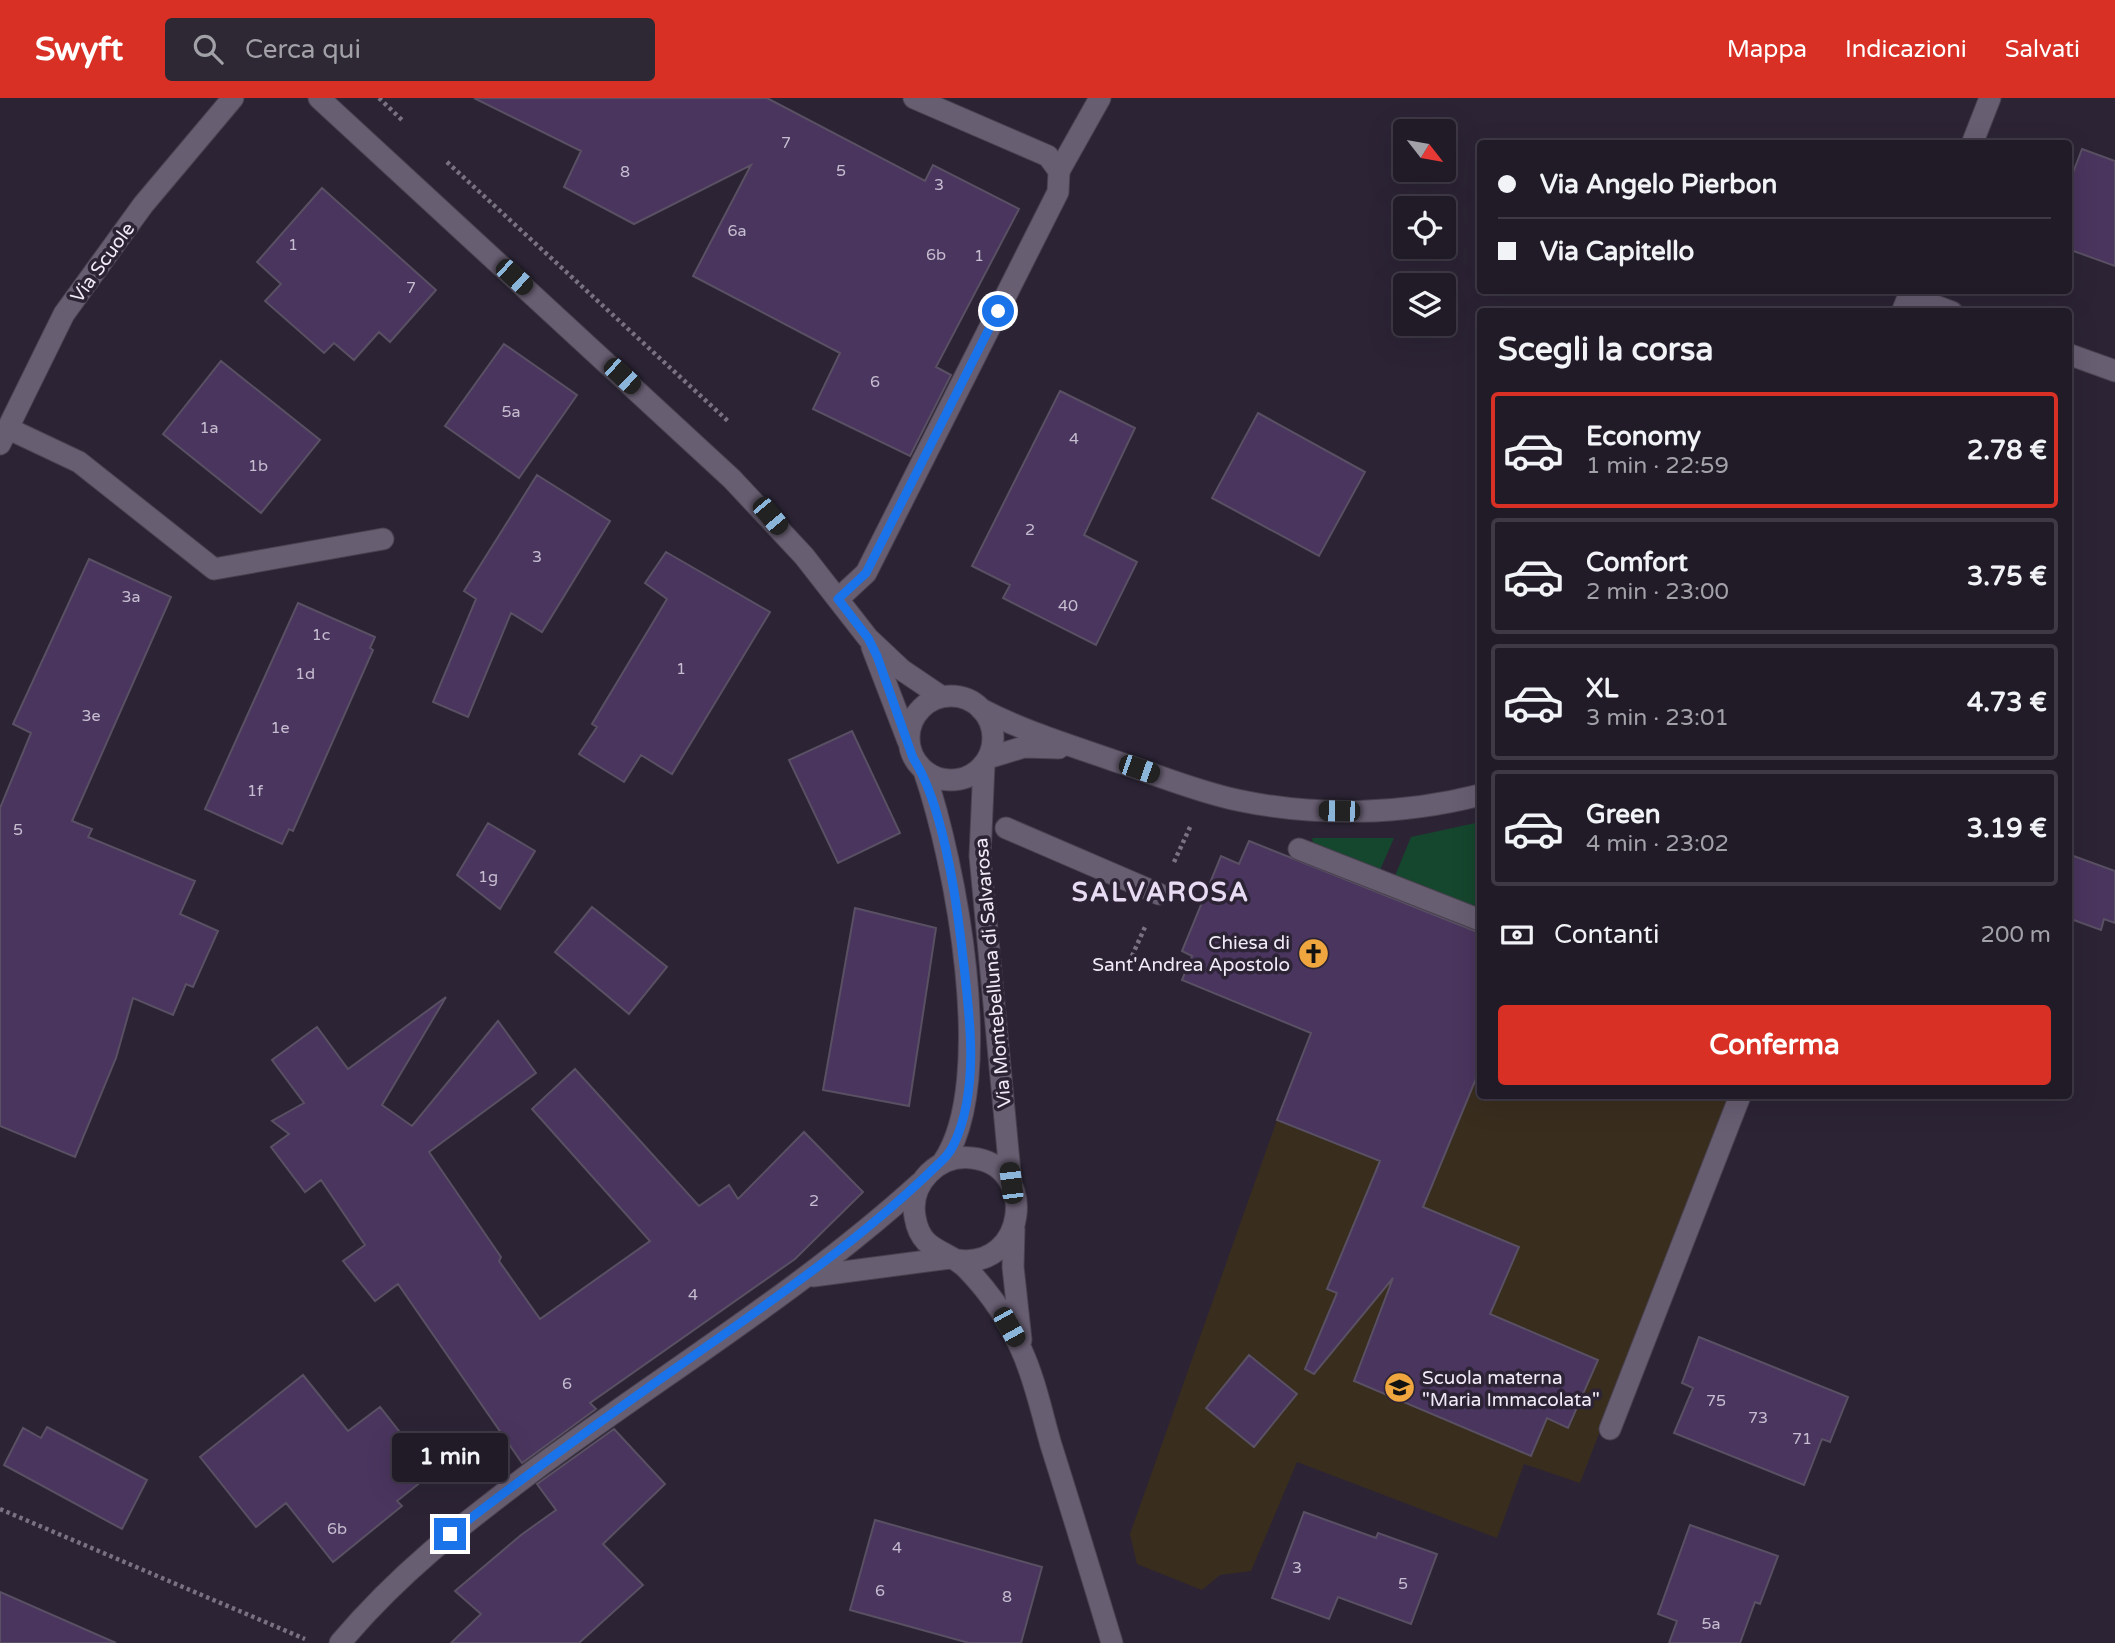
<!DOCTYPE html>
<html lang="it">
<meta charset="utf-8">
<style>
:root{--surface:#211b28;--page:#2d2834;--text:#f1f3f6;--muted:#a2a1a8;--line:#3e3945;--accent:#d93025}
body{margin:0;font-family:"Varela Round",sans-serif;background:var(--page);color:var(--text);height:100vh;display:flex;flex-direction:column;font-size:26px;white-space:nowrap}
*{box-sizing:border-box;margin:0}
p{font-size:23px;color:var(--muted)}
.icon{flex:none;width:38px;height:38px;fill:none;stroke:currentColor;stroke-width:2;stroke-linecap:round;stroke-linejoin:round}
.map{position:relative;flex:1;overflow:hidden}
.panel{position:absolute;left:1477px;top:210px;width:595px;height:791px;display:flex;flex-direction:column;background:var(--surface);border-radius:7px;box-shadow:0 7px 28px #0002,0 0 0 2px var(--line)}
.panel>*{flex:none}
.hud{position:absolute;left:1477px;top:42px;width:595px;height:154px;border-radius:7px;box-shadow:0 7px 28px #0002,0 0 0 2px var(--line);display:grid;align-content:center;height:154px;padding:0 21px;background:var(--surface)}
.needle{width:46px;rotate:121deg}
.buttons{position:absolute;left:1393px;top:21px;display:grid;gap:14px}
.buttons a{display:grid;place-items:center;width:63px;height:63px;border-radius:7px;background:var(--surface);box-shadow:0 7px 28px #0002,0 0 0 2px var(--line);font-size:35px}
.end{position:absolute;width:32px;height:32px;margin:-16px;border:9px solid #1a73e8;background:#fff;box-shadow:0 0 0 4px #fff}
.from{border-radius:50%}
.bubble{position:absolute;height:49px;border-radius:7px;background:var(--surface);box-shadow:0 7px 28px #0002,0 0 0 2px var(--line);font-size:23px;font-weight:700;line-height:49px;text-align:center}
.car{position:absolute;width:21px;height:42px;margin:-21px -10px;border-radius:9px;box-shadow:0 0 5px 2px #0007;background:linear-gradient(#222 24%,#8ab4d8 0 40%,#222 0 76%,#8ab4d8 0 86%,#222 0)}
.hud b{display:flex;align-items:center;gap:24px;height:66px;font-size:26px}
.hud b+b{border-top:2px solid var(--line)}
.hud i{width:18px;height:18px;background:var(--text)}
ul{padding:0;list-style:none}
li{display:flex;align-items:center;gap:21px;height:116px;margin:0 14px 10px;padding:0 7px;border:4px solid var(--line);border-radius:7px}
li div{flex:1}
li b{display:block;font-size:26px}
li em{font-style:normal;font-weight:700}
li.active{border-color:var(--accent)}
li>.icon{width:63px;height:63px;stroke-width:1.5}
h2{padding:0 21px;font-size:32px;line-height:84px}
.pay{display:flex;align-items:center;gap:18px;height:77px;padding:0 21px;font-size:26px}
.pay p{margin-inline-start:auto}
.primary-button{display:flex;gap:14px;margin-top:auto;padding:14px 21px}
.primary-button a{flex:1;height:80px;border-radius:7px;background:var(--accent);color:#fff;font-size:28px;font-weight:700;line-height:80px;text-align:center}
header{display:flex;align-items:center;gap:42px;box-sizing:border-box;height:98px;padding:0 35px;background:var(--accent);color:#fff}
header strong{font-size:33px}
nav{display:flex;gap:38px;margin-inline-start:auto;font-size:24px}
.search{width:490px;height:63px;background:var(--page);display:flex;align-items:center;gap:18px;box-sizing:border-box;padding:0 24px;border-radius:7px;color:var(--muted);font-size:26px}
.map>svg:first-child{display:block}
</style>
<header>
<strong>Swyft</strong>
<div class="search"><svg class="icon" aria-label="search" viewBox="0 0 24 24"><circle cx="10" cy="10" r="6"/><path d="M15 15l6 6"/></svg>Cerca qui</div>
<nav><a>Mappa</a><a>Indicazioni</a><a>Salvati</a></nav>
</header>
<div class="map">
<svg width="2115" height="1545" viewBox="0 0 2115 1545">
<rect width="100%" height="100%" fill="#2c2435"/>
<path fill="#392d1e" d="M 1480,971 L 1480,998 L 1729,998 L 1580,1385 L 1524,1366 L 1497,1440 L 1297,1364 L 1251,1473 L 1220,1477 L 1202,1492 L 1137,1466 L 1130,1436 L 1277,1022 L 1385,1044 L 1441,1066 Z"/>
<path fill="#15462e" d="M 1480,724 L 1480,813 L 1395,778 L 1411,739 Z
M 1312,740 L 1394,740 L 1380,772 L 1313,745 Z"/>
<path fill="#4a355e" stroke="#595063" stroke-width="2" d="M 474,0 L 767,0 L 925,83 L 933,67 L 1019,111 L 936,269 L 951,277 L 910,358 L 813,311 L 840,255 L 693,178 L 751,67 L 634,126 L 564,89 L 581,53 Z
M 2082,51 L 2115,63 L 2115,168 L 2068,151 L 2068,88 Z
M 322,90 L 436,192 L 390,244 L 379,234 L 354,262 L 334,245 L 324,255 L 265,203 L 281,186 L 257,164 Z
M 504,246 L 577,297 L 519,380 L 445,328 Z
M 221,263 L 320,342 L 261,415 L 163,336 Z
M 1060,293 L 1135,330 L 1084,437 L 1137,464 L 1096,547 L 1003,500 L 1010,487 L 972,468 Z
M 1258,315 L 1365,374 L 1319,458 L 1212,400 Z
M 537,377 L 610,423 L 542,534 L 511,515 L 468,619 L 433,604 L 476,501 L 464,493 Z
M 666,454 L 770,514 L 672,676 L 641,657 L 624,684 L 579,656 L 597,629 L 592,626 L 667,501 L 645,485 Z
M 89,461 L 171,499 L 72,723 L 92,731 L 88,739 L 195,783 L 180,816 L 218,833 L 193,889 L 186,886 L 173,917 L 133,900 L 116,960 L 75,1059 L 0,1028 L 0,710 L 31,635 L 13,626 Z
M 298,505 L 375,539 L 370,550 L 373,552 L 293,733 L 289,731 L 282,746 L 205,711 Z
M 852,633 L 900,735 L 838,765 L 789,662 Z
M 488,725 L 535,753 L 500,811 L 457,777 Z
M 1249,743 L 1480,835 L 1480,971 L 1423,1109 L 1519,1149 L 1490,1216 L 1598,1262 L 1568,1330 L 1547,1320 L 1531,1358 L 1354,1283 L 1393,1180 L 1314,1276 L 1305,1271 L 1337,1195 L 1327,1191 L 1380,1063 L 1277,1022 L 1311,935 L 1182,882 L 1192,858 L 1182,853 L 1221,758 L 1239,766 Z
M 2068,756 L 2115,773 L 2115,825 L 2104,821 L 2101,832 L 2068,820 Z
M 592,809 L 667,869 L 629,916 L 555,854 Z
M 855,810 L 936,830 L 909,1008 L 823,992 Z
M 446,899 L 382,1007 L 412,1028 L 498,923 L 536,975 L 429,1054 L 501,1159 L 499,1163 L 540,1221 L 650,1143 L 532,1011 L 575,971 L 699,1108 L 729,1087 L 738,1101 L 804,1034 L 863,1094 L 795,1161 L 590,1305 L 596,1311 L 522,1365 L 398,1186 L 375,1203 L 343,1163 L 365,1147 L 321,1082 L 305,1094 L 271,1049 L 289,1036 L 272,1023 L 304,1005 L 272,962 L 317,929 L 348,971 Z
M 1699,1239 L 1848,1299 L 1830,1344 L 1822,1341 L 1804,1387 L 1674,1335 L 1693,1290 L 1682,1285 Z
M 1249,1257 L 1297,1296 L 1254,1349 L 1206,1310 Z
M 303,1277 L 348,1333 L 380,1309 L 432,1375 L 397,1403 L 402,1408 L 333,1464 L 286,1405 L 256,1429 L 200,1359 Z
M 47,1329 L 147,1382 L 122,1431 L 4,1367 L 23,1330 L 41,1340 Z
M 614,1331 L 665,1386 L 603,1446 L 643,1487 L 579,1545 L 451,1545 L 481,1516 L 455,1493 L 521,1437 L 556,1412 L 537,1386 Z
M 1304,1414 L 1376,1440 L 1378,1435 L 1437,1456 L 1411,1526 L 1338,1499 L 1329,1521 L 1272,1500 Z
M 875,1422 L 1042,1469 L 1021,1545 L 969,1545 L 850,1512 Z
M 1690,1427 L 1778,1458 L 1760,1506 L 1755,1504 L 1740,1545 L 1669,1545 L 1677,1523 L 1658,1516 Z
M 0,1494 L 116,1545 L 0,1545 Z"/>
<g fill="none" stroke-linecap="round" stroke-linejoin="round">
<defs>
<path id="lane" d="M 1059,73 L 1100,0
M 1610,1331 L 1740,998"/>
<path id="street" d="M 1909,198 L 1952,214
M 2068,256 L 2115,273
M 7,330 L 79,364 L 214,471 L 383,441
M 0,346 L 64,216 L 143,107 L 233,0
M 838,501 L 866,475 L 1058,94 L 1059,73 L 1048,58 L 914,0
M 1006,730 L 1159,796
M 1299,751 L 1480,822
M 813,1178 L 950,1160
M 340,1545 C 399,1475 460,1428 533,1373 C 662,1277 801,1193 920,1085"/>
<path id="secondary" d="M 319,0 L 732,381 L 804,458 L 868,540 L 902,572 L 942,599
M 1972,46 L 1990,0
M 1902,214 L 1911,192
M 872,549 L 908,643
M909 640a42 42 0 1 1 84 0a42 42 0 1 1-84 0Z
M 981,611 C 1023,633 1069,647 1115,663 C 1155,676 1195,693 1237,702 C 1316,719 1402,717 1480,697
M 988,660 L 1024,649 L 1059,650
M 984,666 L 980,758 L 1011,1085
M 924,673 C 955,763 998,983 943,1064
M 1014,1131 L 1013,1169 L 1021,1242
M 957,1162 C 1027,1172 1039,1067 972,1060 C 939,1056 909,1085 915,1119 C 921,1156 948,1150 968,1172 C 989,1194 1009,1223 1021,1251 C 1035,1281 1042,1316 1051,1347 C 1072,1413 1092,1479 1112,1545"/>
</defs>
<use href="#lane" stroke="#4a4250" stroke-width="23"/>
<use href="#street" stroke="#4a4250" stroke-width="23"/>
<use href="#secondary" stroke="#4a4250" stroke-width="23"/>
<path stroke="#797281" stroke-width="4.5" stroke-dasharray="3.5 3.5" stroke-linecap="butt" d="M 379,0 L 402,22
M 447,64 L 729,324
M 1174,764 L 1191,727
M 1132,858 L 1145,829
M 0,1411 L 305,1541"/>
<use href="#lane" stroke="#685e72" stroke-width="21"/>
<use href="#street" stroke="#685e72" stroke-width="21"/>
<use href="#secondary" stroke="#685e72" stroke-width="21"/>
</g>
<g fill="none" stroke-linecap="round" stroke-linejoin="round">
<path stroke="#1a73e8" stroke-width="9" d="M 450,1436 C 524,1379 599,1324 676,1270 C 764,1208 852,1149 930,1074 C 940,1064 948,1059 954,1046 C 982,986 968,906 961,843 C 955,791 941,703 913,660 L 877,558 L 868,540 L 838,501 L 866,475 L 998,213"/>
</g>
<defs>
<symbol id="church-disc" viewBox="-11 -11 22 22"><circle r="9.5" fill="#f0a63e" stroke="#2c2435"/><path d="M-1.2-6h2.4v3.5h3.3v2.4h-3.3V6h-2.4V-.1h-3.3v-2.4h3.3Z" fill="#111"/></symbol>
<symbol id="school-disc" viewBox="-11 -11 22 22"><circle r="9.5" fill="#f0a63e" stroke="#2c2435"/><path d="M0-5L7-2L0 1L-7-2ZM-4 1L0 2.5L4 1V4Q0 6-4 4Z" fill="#111"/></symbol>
</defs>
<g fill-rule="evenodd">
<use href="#church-disc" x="1296" y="838" width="35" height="35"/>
<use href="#school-disc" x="1382" y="1272" width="35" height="35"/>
</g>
<g text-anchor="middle" stroke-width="7" stroke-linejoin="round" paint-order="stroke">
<g font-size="16" fill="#c6bdd0">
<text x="786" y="50">7</text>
<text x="841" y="78">5</text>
<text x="625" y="79">8</text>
<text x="939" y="92">3</text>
<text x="737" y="138">6a</text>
<text x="293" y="152">1</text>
<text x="936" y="162">6b</text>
<text x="979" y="163">1</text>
<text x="411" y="195">7</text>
<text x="875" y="289">6</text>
<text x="511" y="319">5a</text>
<text x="209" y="335">1a</text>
<text x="1074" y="346">4</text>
<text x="258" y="373">1b</text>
<text x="1030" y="437">2</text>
<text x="537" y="464">3</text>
<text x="131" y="504">3a</text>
<text x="1068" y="513">40</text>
<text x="321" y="542">1c</text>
<text x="681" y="576">1</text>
<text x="305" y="581">1d</text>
<text x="91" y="623">3e</text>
<text x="280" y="635">1e</text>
<text x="255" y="698">1f</text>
<text x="18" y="737">5</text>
<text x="488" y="784">1g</text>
<text x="814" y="1108">2</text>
<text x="693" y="1202">4</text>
<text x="567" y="1291">6</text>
<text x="1716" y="1308">75</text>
<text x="1758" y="1325">73</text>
<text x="1802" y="1346">71</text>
<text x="337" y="1436">6b</text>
<text x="897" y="1455">4</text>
<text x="1297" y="1475">3</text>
<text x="1403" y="1491">5</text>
<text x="880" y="1498">6</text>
<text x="1007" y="1504">8</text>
<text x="1711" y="1531">5a</text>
</g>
<g font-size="19" fill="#f0eaf6" stroke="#2c2435">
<text transform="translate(102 164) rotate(-54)" y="7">Via Scuole</text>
<text transform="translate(992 875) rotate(-95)" y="7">Via Montebelluna di Salvarosa</text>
</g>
<g font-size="19" fill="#f0eaf6" stroke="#2c2435" text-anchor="end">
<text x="1290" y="851">Chiesa di<tspan x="1290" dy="22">Sant'Andrea Apostolo</tspan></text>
<text x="1422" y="1286" text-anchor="start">Scuola materna<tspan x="1422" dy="22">"Maria Immacolata"</tspan></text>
</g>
<g font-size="26" font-weight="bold" letter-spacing="2" fill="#e7dcf3" stroke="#2c2435">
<text x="1161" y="803">SALVAROSA</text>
</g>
</g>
</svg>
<div class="buttons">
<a><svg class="needle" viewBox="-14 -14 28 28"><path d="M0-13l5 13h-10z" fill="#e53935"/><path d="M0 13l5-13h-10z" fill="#a2a1a8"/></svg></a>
<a><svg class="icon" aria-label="locate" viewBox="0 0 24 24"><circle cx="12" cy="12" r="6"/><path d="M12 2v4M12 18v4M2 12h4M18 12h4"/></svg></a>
<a><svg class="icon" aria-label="layers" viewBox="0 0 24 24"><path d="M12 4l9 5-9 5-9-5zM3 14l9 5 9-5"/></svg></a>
</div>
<i class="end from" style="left:998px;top:213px"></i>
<i class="end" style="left:450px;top:1436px"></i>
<div class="bubble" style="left:392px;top:1335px;width:116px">1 min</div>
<i class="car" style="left:514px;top:179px;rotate:132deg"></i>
<i class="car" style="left:622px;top:278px;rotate:133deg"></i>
<i class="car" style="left:770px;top:418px;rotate:140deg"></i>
<i class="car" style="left:1139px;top:671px;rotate:109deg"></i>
<i class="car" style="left:1339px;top:713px;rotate:271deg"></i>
<i class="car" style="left:1011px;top:1085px;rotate:353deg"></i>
<i class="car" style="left:1009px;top:1229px;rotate:151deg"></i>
<div class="hud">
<b><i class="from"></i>Via Angelo Pierbon</b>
<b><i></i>Via Capitello</b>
</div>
<section class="panel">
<h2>Scegli la corsa</h2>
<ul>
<li class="active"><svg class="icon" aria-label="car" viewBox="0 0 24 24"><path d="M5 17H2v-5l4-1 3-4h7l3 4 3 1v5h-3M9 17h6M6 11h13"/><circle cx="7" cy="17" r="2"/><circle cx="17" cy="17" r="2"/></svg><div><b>Economy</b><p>1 min · 22:59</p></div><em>2.78 €</em></li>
<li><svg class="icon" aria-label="car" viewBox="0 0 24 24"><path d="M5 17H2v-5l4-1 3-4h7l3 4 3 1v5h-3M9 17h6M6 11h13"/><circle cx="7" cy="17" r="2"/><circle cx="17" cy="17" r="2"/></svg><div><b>Comfort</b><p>2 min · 23:00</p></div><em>3.75 €</em></li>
<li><svg class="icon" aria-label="car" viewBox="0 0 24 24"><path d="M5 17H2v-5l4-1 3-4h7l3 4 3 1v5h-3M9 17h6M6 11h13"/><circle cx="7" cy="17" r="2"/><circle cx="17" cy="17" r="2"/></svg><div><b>XL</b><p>3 min · 23:01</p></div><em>4.73 €</em></li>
<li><svg class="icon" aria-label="car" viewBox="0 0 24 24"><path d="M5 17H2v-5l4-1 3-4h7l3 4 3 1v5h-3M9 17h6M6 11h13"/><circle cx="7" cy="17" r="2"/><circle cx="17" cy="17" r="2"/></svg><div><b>Green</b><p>4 min · 23:02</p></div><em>3.19 €</em></li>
</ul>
<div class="pay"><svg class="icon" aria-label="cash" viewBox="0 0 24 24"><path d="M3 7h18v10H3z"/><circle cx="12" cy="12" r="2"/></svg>Contanti<p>200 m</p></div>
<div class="primary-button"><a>Conferma</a></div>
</section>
</div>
